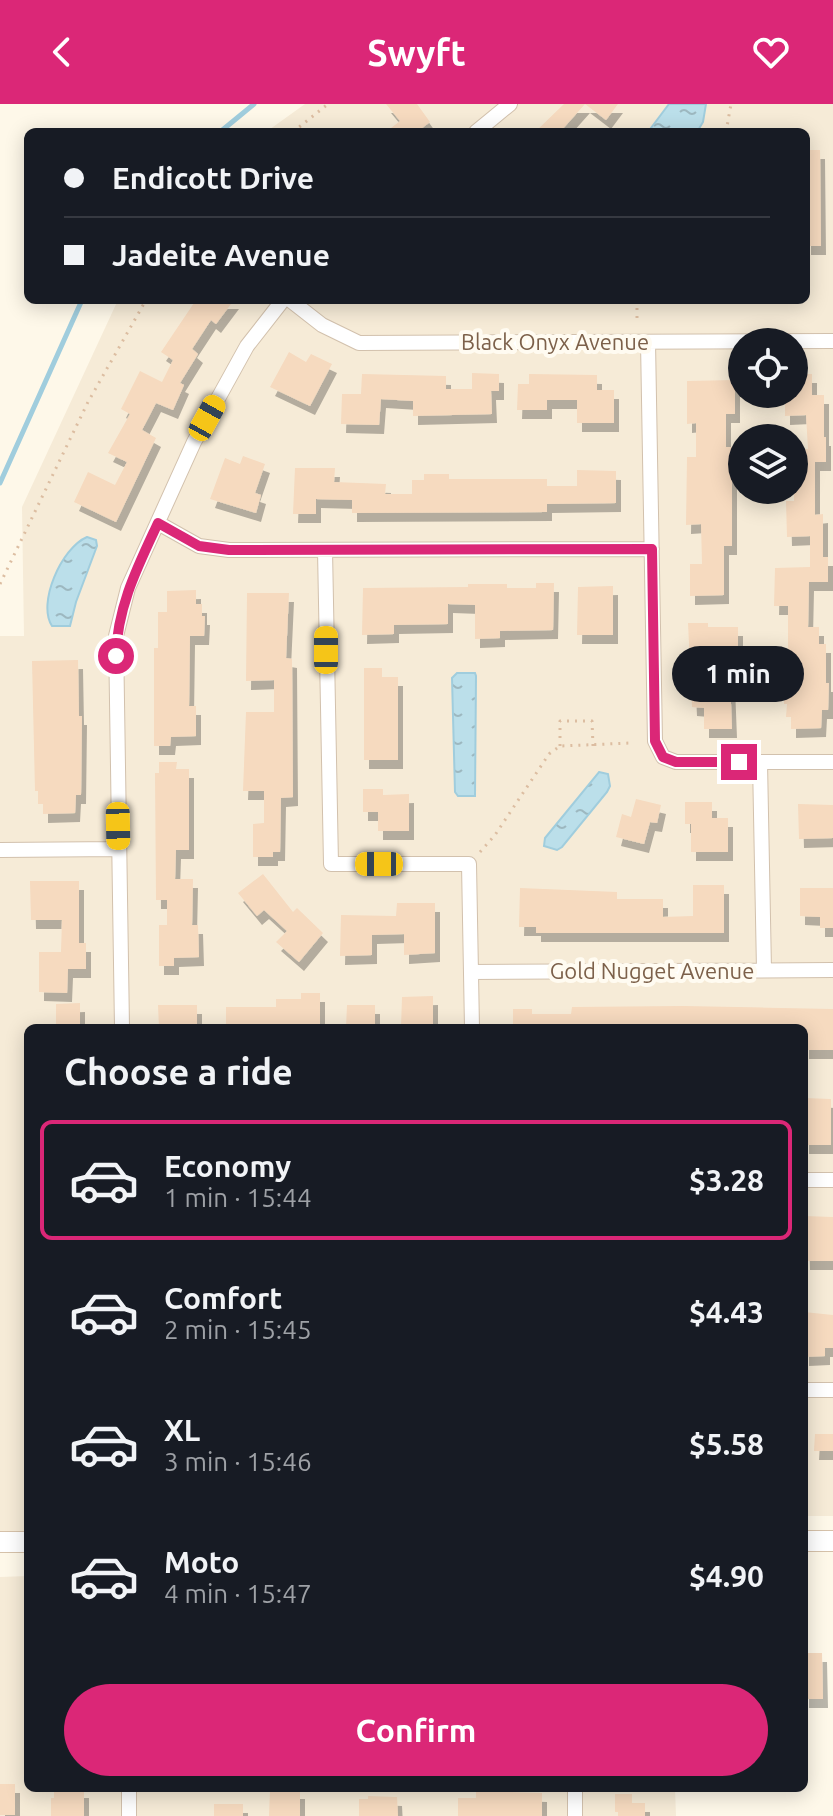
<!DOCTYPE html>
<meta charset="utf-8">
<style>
:root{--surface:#171b24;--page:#242831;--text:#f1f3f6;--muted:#9ea1a6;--line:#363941;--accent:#db2777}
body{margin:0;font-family:Ubuntu,sans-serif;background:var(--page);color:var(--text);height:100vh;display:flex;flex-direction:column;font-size:30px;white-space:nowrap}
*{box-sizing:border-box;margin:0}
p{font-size:26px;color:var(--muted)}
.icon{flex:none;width:44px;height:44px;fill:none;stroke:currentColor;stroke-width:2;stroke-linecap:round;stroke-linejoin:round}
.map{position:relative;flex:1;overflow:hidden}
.sheet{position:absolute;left:24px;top:920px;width:784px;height:768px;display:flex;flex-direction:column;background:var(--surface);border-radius:12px;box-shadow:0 4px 20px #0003}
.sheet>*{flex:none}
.guide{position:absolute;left:24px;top:24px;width:786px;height:176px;border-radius:12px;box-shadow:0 4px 20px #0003;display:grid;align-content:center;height:176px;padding:0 40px;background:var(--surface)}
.fabs{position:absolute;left:728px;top:224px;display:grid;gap:16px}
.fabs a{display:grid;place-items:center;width:80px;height:80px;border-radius:50%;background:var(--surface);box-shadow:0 4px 20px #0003;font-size:40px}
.end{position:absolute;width:36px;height:36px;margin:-18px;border:10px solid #db2777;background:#fff;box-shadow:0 0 0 4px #fff}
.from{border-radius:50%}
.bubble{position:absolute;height:56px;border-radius:28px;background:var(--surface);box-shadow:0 4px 20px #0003;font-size:26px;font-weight:700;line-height:56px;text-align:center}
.car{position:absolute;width:24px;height:48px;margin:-24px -12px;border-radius:10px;box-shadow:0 0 6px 2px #0007;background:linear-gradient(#f5c518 24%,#345 0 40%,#f5c518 0 76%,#345 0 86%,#f5c518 0)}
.guide b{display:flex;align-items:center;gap:28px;height:76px;font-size:30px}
.guide b+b{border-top:2px solid var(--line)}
.guide i{width:20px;height:20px;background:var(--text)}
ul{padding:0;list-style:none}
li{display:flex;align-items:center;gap:24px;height:120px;margin:0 16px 12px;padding:0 24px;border:4px solid transparent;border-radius:12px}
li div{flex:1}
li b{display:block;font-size:30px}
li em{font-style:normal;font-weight:700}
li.current{border-color:var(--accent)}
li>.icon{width:72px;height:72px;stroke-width:1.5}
h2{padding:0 40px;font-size:36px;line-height:96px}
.action{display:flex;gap:16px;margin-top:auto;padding:16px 40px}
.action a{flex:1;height:92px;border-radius:48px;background:var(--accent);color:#fff;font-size:32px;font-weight:700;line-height:92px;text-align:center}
header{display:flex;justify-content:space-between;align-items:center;height:104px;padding:0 40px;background:var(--accent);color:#fff;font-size:36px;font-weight:700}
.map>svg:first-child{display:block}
</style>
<header><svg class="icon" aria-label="back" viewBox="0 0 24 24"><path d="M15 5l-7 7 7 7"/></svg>Swyft<svg class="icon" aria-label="heart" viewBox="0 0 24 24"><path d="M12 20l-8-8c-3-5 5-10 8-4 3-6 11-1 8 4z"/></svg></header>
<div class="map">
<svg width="833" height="1712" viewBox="0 0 833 1712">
<defs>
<pattern id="water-ripples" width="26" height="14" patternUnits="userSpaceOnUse" patternTransform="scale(2)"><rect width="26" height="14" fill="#bbdfea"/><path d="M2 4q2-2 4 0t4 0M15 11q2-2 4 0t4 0" fill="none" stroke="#9db8c0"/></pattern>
<filter id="shadow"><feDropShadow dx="5" dy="9" stdDeviation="0" flood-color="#0004"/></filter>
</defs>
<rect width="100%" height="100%" fill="#fef8e9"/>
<path fill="#f6ebd7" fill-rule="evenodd" d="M 305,0 L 833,0 L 833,1412 L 804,1412 L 804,924 L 28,924 L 28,1434 L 0,1434 L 0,532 L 24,532 L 22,403 L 118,196 L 806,196 L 806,28 L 266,28 ZM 742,238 L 794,238 L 794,290 L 742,290 ZM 742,334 L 794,334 L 794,386 L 742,386 Z
M 28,1472 L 28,1684 L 675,1684 L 676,1712 L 0,1712 L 0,1473 Z"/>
<path fill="url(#water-ripples)" stroke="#a0cddd" stroke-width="2" d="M 669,0 L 706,0 L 703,18 L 697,28 L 648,28 Z
M 87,433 L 96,436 L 97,442 L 76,498 L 70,522 L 52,522 C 37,500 61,444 87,433 Z
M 457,569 L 475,569 L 476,572 L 475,692 L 458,692 L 455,688 L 452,574 Z
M 599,668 L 608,670 L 610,682 L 607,688 L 562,743 L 557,746 L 544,742 L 545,734 Z"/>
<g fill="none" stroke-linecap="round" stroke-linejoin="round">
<path stroke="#a0cddd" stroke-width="5" d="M 220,28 L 254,0
M 0,379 L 82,196"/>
</g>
<path fill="#f6dabf" filter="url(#shadow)" d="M 386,0 L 417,0 L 430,18 L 417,28 L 386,28 L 400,17 Z
M 564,0 L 585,0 L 560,28 L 535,28 Z
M 585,0 L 618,0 L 606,16 Z
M 806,46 L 820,46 L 821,142 L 806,142 Z
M 196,196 L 234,196 L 216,220 L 211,216 L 192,245 L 198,250 L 180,279 L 184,281 L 173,306 L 156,299 L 142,326 L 156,334 L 116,418 L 74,398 L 88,368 L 115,381 L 127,358 L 108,349 L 130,310 L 121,305 L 140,267 L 162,278 L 173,256 L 161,248 Z
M 289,248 L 306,258 L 311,250 L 332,260 L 310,302 L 270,283 Z
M 472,269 L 499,270 L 499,287 L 491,287 L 492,310 L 413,312 L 413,297 L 381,295 L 379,321 L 341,320 L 342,290 L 361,290 L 362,270 L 446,272 L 446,285 L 472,285 Z
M 529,270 L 597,271 L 597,286 L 614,286 L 614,319 L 577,319 L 577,296 L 547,296 L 547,306 L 517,306 L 518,280 L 529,280 Z
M 794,270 L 812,270 L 812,291 L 824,291 L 824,333 L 826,333 L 826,358 L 815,358 L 815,411 L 823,410 L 823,453 L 828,453 L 828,478 L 809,478 L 808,523 L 819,523 L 819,540 L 826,540 L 826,579 L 829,579 L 828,606 L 822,606 L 821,624 L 791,625 L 791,613 L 786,613 L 787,600 L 784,600 L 784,579 L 788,579 L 788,502 L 774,502 L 775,464 L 810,463 L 810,432 L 787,433 L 786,397 L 794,397 L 794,345 L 808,345 L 806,311 L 785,312 L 785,290 L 794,290 Z
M 735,276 L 735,310 L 726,310 L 726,343 L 732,343 L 732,442 L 724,442 L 724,491 L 690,492 L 690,460 L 702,460 L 701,420 L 686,421 L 687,353 L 696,353 L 696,319 L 687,320 L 687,277 Z
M 243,352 L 265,360 L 255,389 L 261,391 L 256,409 L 210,395 L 225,354 L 240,360 Z
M 295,364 L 335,364 L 334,378 L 386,380 L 385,390 L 412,390 L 412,376 L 424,376 L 424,370 L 449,370 L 449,375 L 547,375 L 547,382 L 577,382 L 577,366 L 616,367 L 616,399 L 547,400 L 547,408 L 352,409 L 352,396 L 316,395 L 316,410 L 293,410 Z
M 536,479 L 554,479 L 553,526 L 500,527 L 500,534 L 475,535 L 475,501 L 448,500 L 448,520 L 394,521 L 394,530 L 362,531 L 363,484 L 468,483 L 468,480 L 507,480 L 507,484 L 536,484 Z
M 613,482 L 613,531 L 577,531 L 578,483 Z
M 196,486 L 196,500 L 202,500 L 202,512 L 205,512 L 204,532 L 190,532 L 189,602 L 196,602 L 196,632 L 171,633 L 170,642 L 154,642 L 154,544 L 158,544 L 158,508 L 167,508 L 167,487 Z
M 247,489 L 289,489 L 286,554 L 292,555 L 293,693 L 281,694 L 280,748 L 273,748 L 273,753 L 253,753 L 253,720 L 264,719 L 264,687 L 243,687 L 246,608 L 274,608 L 274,576 L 246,577 Z
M 688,519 L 708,519 L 708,523 L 738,523 L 738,548 L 729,548 L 732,625 L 704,625 L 704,604 L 692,603 Z
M 78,556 L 79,612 L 82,612 L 81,691 L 76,691 L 75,709 L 43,710 L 43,700 L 38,700 L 38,687 L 35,687 L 32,557 Z
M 364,564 L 382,564 L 382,573 L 398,573 L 398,656 L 364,656 Z
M 159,658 L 177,658 L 176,665 L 189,665 L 189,746 L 176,746 L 175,775 L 193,775 L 192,821 L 198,821 L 199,853 L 174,854 L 174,862 L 159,862 L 159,821 L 167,821 L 167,796 L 156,796 L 155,669 L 159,669 Z
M 363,685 L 383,685 L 383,691 L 409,690 L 409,727 L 378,727 L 378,708 L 363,708 Z
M 636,695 L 661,701 L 657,719 L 650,718 L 644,740 L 616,733 L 622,710 L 631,713 Z
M 685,698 L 712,698 L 712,714 L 728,714 L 728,748 L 691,748 L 691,720 L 685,720 Z
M 798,700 L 833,701 L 833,734 L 799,735 Z
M 263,770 L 293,808 L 297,804 L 323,829 L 299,858 L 276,838 L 287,827 L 264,806 L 257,812 L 238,789 Z
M 30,777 L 79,777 L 79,839 L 86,839 L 86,865 L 68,865 L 67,889 L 39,888 L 39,848 L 61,848 L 62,816 L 31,816 Z
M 693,781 L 724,781 L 724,829 L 536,829 L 536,823 L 519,823 L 520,784 L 617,788 L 617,795 L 663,795 L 663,813 L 693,812 Z
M 800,784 L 833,784 L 833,824 L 820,824 L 820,813 L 800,812 Z
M 397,799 L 435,799 L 435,849 L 404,851 L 404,830 L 372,831 L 372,851 L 340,852 L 341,811 L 396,812 Z
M 301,889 L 320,889 L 320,924 L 226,924 L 226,903 L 276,903 L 276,895 L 301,895 Z
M 433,892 L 433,924 L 401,924 L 402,893 Z
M 80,899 L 80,924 L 56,924 L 56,900 Z
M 158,901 L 197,901 L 197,924 L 159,924 Z
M 347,901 L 375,901 L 375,924 L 346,924 Z
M 683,902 L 833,905 L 833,946 L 804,946 L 804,924 L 801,924 L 801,921 L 776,920 L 775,924 L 739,924 L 739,922 L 513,924 L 513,905 L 532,905 L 532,910 L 571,910 L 572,903 Z
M 804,994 L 831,995 L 831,1041 L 804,1041 Z
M 804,1112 L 833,1113 L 833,1157 L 805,1157 Z
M 804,1208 L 833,1211 L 833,1244 L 825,1244 L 825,1252 L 804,1253 Z
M 815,1330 L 833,1330 L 833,1347 L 814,1347 Z
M 804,1549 L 822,1549 L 823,1595 L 804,1595 Z
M 0,1680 L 15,1680 L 15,1711 L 0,1711 Z
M 54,1685 L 84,1685 L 84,1712 L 51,1712 L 51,1694 L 54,1694 Z
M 270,1686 L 300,1686 L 300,1712 L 269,1712 Z
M 476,1687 L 542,1689 L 542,1712 L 458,1712 L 458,1694 L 476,1694 Z
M 615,1690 L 632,1690 L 632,1699 L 645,1699 L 645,1712 L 618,1712 L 618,1708 L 615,1708 Z
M 368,1692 L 397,1693 L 398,1712 L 359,1712 L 359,1695 L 368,1695 Z
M 214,1700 L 243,1700 L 243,1712 L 214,1712 Z"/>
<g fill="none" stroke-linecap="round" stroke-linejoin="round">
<defs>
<path id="street" d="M 476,28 L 510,0
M 290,196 L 322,221 L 359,239 L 833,237
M 648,238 L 655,637 L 663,653 L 676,658 L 833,658
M 158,419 L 199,442 L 229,446 L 652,445
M 325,446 L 331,760 L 469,760 L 472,924
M 760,658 L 764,866
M 0,746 L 118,745
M 471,868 L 833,866
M 122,924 L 116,532 L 128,484 L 194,338 L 247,242 L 283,196
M 804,1076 L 833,1076
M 804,1286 L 833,1286
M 575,1684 L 575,1712
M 129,1712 L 129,1684"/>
<path id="secondary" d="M 804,1437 L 833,1437
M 0,1438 L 28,1438"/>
</defs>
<use href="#street" stroke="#d2c1ad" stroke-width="16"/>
<use href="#secondary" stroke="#d6c2aa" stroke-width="22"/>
<path stroke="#dcbda1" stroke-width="3" stroke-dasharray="2 6" stroke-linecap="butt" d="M 293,28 L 328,0
M 726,28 L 731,0
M 637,196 L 637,219
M 0,480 L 88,298 L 146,196
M 560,642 L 560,617 L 592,617 L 593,642
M 480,748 L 495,731 L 549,650 L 560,642 L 631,639"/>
<use href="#street" stroke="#fff" stroke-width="14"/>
<use href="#secondary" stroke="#fff" stroke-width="20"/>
</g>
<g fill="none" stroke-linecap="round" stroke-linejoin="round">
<path stroke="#db2777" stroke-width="10" d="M 116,552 C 117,503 138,462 158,419 L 199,442 L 229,446 L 652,445 L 655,637 L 663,653 L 676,658 L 739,658"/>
</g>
<g text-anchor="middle" stroke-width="8" stroke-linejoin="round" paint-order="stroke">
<g font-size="22" fill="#7c604a" stroke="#fffbf1">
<text x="555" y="246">Black Onyx Avenue</text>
<text x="652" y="875">Gold Nugget Avenue</text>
</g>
</g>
</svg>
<div class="fabs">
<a><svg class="icon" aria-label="locate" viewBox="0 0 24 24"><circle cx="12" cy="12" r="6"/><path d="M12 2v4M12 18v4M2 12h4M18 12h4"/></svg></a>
<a><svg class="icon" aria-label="layers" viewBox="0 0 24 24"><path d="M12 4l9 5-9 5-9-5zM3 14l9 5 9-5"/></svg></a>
</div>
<i class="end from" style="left:116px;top:552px"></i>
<i class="end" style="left:739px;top:658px"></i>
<div class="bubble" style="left:672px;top:542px;width:132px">1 min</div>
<i class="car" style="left:207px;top:314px;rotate:29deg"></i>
<i class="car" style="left:326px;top:546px;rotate:0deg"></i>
<i class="car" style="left:118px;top:722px;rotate:179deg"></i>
<i class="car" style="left:379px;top:760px;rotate:270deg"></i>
<div class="guide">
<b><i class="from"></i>Endicott Drive</b>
<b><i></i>Jadeite Avenue</b>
</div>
<section class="sheet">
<h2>Choose a ride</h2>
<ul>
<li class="current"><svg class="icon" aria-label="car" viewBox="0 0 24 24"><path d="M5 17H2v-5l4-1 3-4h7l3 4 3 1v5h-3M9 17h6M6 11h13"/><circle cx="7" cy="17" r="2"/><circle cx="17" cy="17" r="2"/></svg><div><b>Economy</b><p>1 min · 15:44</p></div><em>$3.28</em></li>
<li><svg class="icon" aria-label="car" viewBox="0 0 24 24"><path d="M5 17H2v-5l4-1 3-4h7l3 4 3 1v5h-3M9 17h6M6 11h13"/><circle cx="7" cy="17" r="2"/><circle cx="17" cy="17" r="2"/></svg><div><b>Comfort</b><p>2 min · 15:45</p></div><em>$4.43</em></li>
<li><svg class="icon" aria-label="car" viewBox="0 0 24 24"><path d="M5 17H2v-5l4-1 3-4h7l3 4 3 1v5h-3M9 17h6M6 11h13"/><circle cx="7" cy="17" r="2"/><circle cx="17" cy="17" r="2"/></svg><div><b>XL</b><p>3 min · 15:46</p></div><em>$5.58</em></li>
<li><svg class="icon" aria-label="car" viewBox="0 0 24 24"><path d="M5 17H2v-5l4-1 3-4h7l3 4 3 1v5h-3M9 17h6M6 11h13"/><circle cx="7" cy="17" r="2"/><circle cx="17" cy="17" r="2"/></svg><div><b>Moto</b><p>4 min · 15:47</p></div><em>$4.90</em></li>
</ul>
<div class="action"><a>Confirm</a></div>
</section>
</div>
